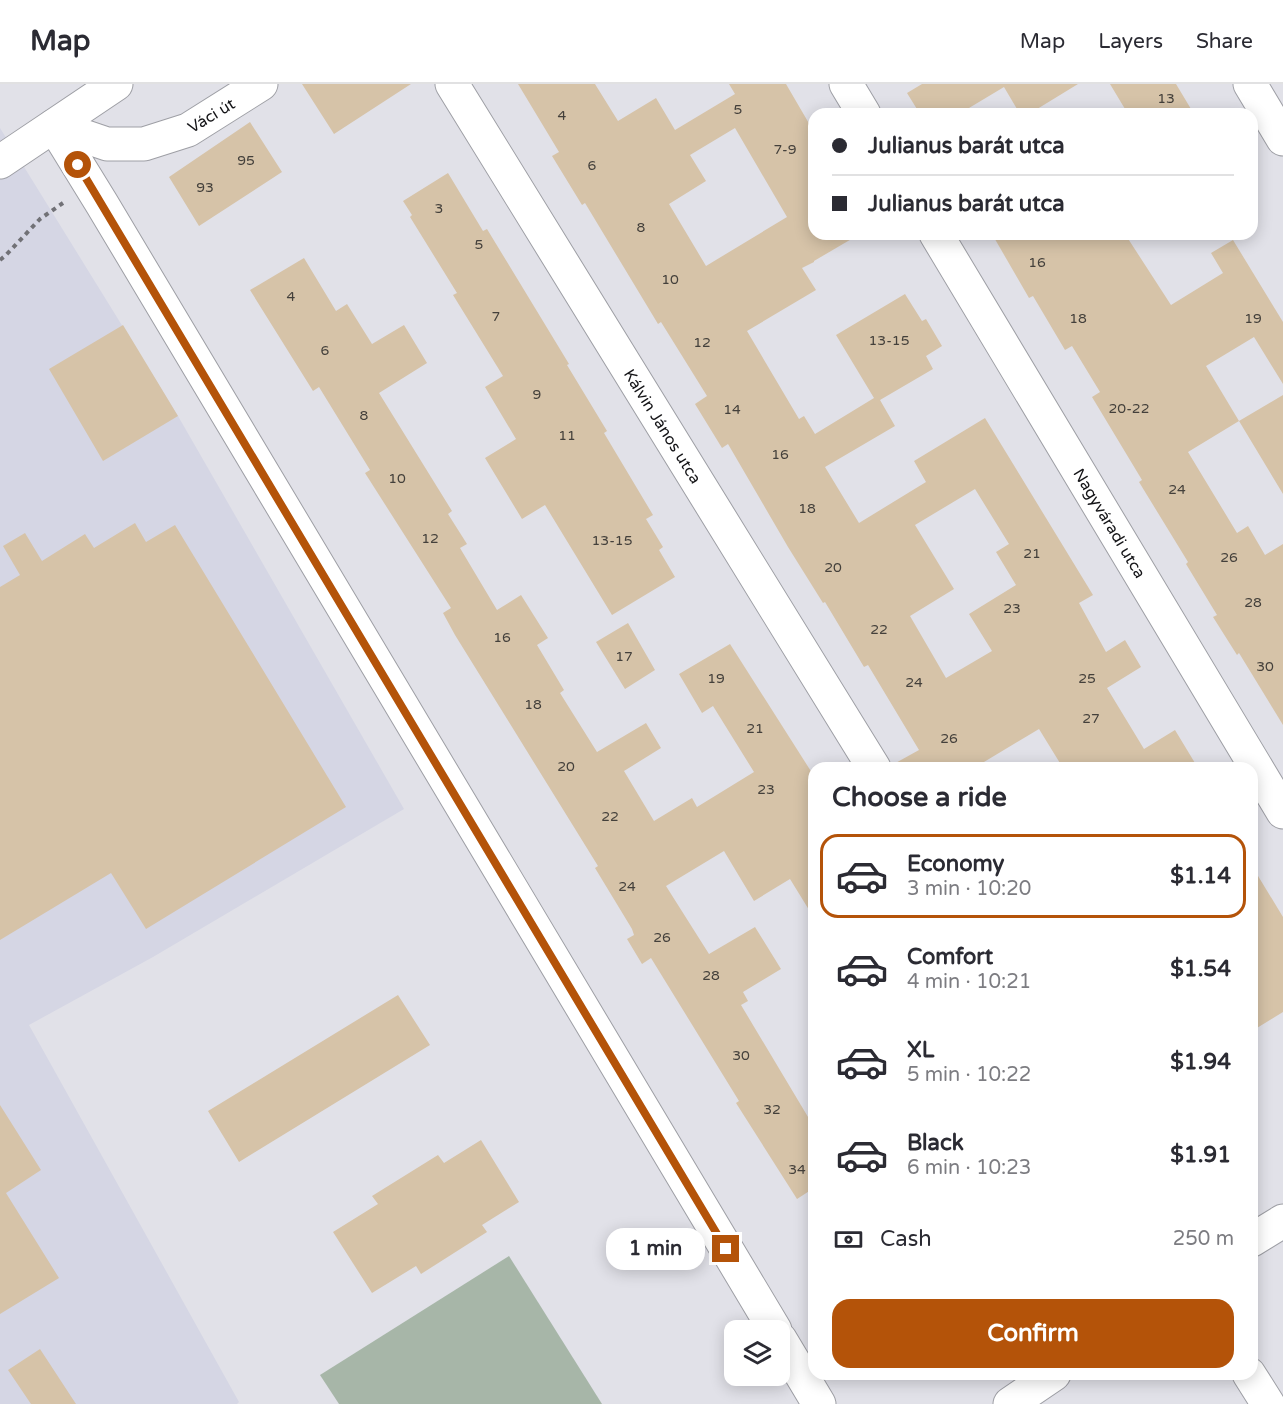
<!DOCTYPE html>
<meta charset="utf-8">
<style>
:root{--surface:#fff;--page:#f7f7f7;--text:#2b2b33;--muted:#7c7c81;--line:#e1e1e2;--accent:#b45309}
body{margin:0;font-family:"Varela Round",sans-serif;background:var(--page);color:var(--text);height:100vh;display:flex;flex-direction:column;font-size:22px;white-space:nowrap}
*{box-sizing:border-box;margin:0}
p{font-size:20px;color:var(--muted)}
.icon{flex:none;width:33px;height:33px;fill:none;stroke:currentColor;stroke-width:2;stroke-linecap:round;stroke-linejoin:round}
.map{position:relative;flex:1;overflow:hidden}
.sheet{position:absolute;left:808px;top:678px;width:450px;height:618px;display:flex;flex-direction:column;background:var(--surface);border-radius:18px;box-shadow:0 3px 15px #0003}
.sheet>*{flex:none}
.hud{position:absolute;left:808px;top:24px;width:450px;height:132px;border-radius:18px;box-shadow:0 3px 15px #0003;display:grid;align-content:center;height:132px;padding:0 24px;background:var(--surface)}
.tools{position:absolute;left:724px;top:1236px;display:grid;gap:12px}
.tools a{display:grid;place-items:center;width:66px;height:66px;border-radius:12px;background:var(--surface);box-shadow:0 3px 15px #0003;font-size:30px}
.end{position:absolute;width:27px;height:27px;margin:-14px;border:8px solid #b45309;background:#fff;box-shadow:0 0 0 3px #fff}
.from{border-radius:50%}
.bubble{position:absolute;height:42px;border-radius:18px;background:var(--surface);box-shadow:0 3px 15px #0003;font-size:20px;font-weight:800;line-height:42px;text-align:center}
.hud b{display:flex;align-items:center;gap:21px;height:57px;font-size:22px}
.hud b+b{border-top:2px solid var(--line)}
.hud i{width:15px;height:15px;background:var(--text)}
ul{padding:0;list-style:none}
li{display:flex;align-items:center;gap:18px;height:84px;margin:0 12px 9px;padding:0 12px;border:3px solid transparent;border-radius:18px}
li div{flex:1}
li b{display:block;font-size:22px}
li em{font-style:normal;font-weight:800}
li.current{border-color:var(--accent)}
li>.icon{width:54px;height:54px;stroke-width:1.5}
h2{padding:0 24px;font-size:27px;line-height:72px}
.pay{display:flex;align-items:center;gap:15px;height:66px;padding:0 24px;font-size:22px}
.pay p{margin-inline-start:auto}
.primary-button{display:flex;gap:12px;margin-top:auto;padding:12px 24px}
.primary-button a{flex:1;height:69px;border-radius:18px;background:var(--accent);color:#fff;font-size:24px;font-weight:800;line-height:69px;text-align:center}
header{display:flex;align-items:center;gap:36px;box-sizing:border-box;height:84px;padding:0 30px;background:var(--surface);border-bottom:2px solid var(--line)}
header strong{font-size:28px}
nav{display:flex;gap:33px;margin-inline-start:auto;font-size:21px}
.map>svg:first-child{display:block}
</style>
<header>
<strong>Map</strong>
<nav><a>Map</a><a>Layers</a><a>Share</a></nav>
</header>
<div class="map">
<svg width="1283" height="1320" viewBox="0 0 1283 1320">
<rect width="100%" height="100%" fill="#e1e1e8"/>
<path fill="#d5d6e4" d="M 0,44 L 178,332 L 404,725 L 153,873 L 29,941 L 239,1318 L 237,1320 L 0,1320 Z"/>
<path fill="#a7b6a8" d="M 509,1172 L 602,1320 L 339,1320 L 320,1291 Z"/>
<path fill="#d6c3a8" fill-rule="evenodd" d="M 302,0 L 411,0 L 334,50 Z
M 518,0 L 595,0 L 618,37 L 656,14 L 675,46 L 735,10 L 729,0 L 786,0 L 814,48 L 814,150 L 860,150 L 814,177 L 814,179 L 814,178 L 802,184 L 816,206 L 747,247 L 799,335 L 804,332 L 815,350 L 874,314 L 836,251 L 905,210 L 922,237 L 926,235 L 942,262 L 926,272 L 933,285 L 880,316 L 895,342 L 825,383 L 859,439 L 926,398 L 914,377 L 985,334 L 1093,511 L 1079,519 L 1106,568 L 1125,556 L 1141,583 L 1107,604 L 1144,665 L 1175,646 L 1198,684 L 1063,684 L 1039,645 L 974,684 L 893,684 L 892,681 L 919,666 L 868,581 L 864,583 L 825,518 L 823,519 L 788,463 L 728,360 L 722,364 L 695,320 L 707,312 L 661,238 L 658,240 L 585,119 L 582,121 L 552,72 L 559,68 ZM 735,44 L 787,133 L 706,182 L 669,120 L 706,97 L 690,71 ZM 975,405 L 1009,460 L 996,468 L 1016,501 L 969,530 L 992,567 L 946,594 L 910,532 L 954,505 L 915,441 Z
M 922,0 L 1078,0 L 1029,30 L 1020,30 L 1004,3 L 959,30 L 920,30 L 907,9 Z
M 1110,0 L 1176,0 L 1194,30 L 1128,30 Z
M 250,38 L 282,88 L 199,142 L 169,93 Z
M 448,89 L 483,147 L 487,145 L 569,280 L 567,281 L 607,347 L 604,349 L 653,431 L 646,435 L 663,463 L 659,466 L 675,493 L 612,531 L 545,421 L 522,435 L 485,374 L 516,355 L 485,303 L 503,292 L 453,211 L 457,209 L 410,133 L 412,131 L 403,117 Z
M 992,150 L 1125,150 L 1171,221 L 1223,189 L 1211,169 L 1233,156 L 1283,238 L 1283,300 L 1254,253 L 1206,282 L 1239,337 L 1283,311 L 1283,410 L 1239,337 L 1188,368 L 1237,449 L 1248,442 L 1265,471 L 1283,460 L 1283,641 L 1239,569 L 1237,571 L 1213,533 L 1217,531 L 1186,480 L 1188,478 L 1139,398 L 1142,396 L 1092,313 L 1100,308 L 1072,262 L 1065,266 L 1033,212 L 1029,214 Z
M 304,174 L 336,227 L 347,220 L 372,260 L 404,241 L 427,279 L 379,309 L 452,427 L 448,430 L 467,460 L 460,464 L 497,526 L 521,511 L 548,554 L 537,561 L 564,606 L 560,609 L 597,668 L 646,639 L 661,664 L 624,687 L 654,737 L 692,714 L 697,723 L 754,688 L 713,622 L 702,629 L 679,590 L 730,560 L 814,692 L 814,834 L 790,795 L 754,817 L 724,767 L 666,802 L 709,870 L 755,843 L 781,885 L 743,908 L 748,917 L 741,921 L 814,1043 L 814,1104 L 797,1115 L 736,1019 L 739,1017 L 651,874 L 642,880 L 627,855 L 634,851 L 632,845 L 595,784 L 598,782 L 455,551 L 443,529 L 451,524 L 365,389 L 370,386 L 319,303 L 313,307 L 250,206 Z
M 123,241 L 178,332 L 103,377 L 49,285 Z
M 135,439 L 146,458 L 175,441 L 346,723 L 146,845 L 111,789 L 0,856 L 0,503 L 20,491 L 3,462 L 25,449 L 42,477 L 85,450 L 94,464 Z
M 628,539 L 655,586 L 625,605 L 596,558 Z
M 1252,782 L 1283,833 L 1283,928 L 1252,947 Z
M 398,911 L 430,961 L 239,1078 L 208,1027 Z
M 0,1021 L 41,1086 L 6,1109 L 59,1194 L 0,1230 Z
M 481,1056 L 519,1118 L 482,1141 L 487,1148 L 421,1190 L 416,1182 L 372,1209 L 333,1148 L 378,1120 L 372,1112 L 438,1071 L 444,1079 Z
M 40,1265 L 76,1320 L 31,1320 L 8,1286 Z"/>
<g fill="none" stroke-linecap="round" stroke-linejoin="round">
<defs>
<path id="minor" d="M 452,0 L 874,684
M 846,0 L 864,30
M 1250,0 L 1283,55
M 54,42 L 102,120 L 775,1246
M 54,42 L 107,60 L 144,60 L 188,46 L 261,0
M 936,150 L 1283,728
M 1252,1156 L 1283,1137
M 780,1255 L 819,1320
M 1249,1290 L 1268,1320
M 1010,1320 L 1054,1290"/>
<path id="major" d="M 0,78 L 116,0"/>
</defs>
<use href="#minor" stroke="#9e9fa5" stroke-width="35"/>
<use href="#major" stroke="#9e9fa5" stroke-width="35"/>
<path stroke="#717176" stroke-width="4" stroke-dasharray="4.5 4.5" stroke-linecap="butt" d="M 0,176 L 6,171 L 40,135 L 63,119"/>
<use href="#minor" stroke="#fff" stroke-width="33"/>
<use href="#major" stroke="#fff" stroke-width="33"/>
</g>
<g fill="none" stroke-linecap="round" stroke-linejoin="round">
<path stroke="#b45309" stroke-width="8" d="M 78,81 L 726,1165"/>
</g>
<g text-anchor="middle" stroke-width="4.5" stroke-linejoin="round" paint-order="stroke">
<g font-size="14" fill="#44403b">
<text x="1166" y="19">13</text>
<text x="738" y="30">5</text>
<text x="562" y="36">4</text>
<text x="785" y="70">7-9</text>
<text x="246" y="81">95</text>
<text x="592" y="86">6</text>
<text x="205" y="108">93</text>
<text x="439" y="129">3</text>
<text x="641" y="148">8</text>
<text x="479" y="165">5</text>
<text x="1037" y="183">16</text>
<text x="670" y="200">10</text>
<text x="291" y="217">4</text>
<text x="496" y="237">7</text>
<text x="1078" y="239">18</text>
<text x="1253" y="239">19</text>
<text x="889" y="261">13-15</text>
<text x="702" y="263">12</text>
<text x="325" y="271">6</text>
<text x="537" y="315">9</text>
<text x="1129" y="329">20-22</text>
<text x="732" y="330">14</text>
<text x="364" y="336">8</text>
<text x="567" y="356">11</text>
<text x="780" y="375">16</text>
<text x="397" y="399">10</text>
<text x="1177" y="410">24</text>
<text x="807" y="429">18</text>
<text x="430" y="459">12</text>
<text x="612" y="461">13-15</text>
<text x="1032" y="474">21</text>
<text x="1229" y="478">26</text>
<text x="833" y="488">20</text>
<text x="1253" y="523">28</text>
<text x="1012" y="529">23</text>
<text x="879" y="550">22</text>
<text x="502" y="558">16</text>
<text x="624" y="577">17</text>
<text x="1265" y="587">30</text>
<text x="716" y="599">19</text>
<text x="1087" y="599">25</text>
<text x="914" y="603">24</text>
<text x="533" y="625">18</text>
<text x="1091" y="639">27</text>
<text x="755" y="649">21</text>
<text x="949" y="659">26</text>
<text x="566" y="687">20</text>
<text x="766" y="710">23</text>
<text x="610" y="737">22</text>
<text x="627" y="807">24</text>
<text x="662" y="858">26</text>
<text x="711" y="896">28</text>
<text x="741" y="976">30</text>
<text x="772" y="1030">32</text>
<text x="797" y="1090">34</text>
</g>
<g font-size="16" fill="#141417" stroke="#fff">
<text transform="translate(211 31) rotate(-31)" y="6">Váci út</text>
<text transform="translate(663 342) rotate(58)" y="6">Kálvin János utca</text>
<text transform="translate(1110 439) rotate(59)" y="6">Nagyváradi utca</text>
</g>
</g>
</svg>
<div class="tools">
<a><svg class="icon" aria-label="layers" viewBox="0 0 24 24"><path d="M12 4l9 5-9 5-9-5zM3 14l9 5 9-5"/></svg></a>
</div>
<i class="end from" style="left:78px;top:81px"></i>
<i class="end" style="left:726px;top:1165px"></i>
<div class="bubble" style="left:606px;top:1144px;width:99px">1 min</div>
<div class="hud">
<b><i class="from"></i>Julianus barát utca</b>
<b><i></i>Julianus barát utca</b>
</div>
<section class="sheet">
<h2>Choose a ride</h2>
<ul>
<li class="current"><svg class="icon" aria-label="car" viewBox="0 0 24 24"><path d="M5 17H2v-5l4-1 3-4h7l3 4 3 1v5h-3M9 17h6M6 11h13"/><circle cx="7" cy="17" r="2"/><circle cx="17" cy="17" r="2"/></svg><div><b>Economy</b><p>3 min · 10:20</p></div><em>$1.14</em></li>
<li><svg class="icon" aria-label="car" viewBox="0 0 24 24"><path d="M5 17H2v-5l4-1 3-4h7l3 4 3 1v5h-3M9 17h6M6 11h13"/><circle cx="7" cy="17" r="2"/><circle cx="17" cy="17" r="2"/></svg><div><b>Comfort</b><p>4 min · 10:21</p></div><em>$1.54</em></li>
<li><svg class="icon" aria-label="car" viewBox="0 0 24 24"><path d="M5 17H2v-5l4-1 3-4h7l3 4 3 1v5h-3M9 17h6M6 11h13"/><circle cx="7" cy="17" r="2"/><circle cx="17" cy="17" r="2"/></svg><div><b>XL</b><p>5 min · 10:22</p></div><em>$1.94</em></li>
<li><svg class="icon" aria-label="car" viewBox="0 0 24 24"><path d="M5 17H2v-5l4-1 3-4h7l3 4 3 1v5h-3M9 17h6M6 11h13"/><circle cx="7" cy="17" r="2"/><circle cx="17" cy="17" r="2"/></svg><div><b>Black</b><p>6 min · 10:23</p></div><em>$1.91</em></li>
</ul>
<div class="pay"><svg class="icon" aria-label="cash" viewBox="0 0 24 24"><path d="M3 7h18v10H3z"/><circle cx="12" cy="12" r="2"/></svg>Cash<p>250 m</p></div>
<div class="primary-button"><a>Confirm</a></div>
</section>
</div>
